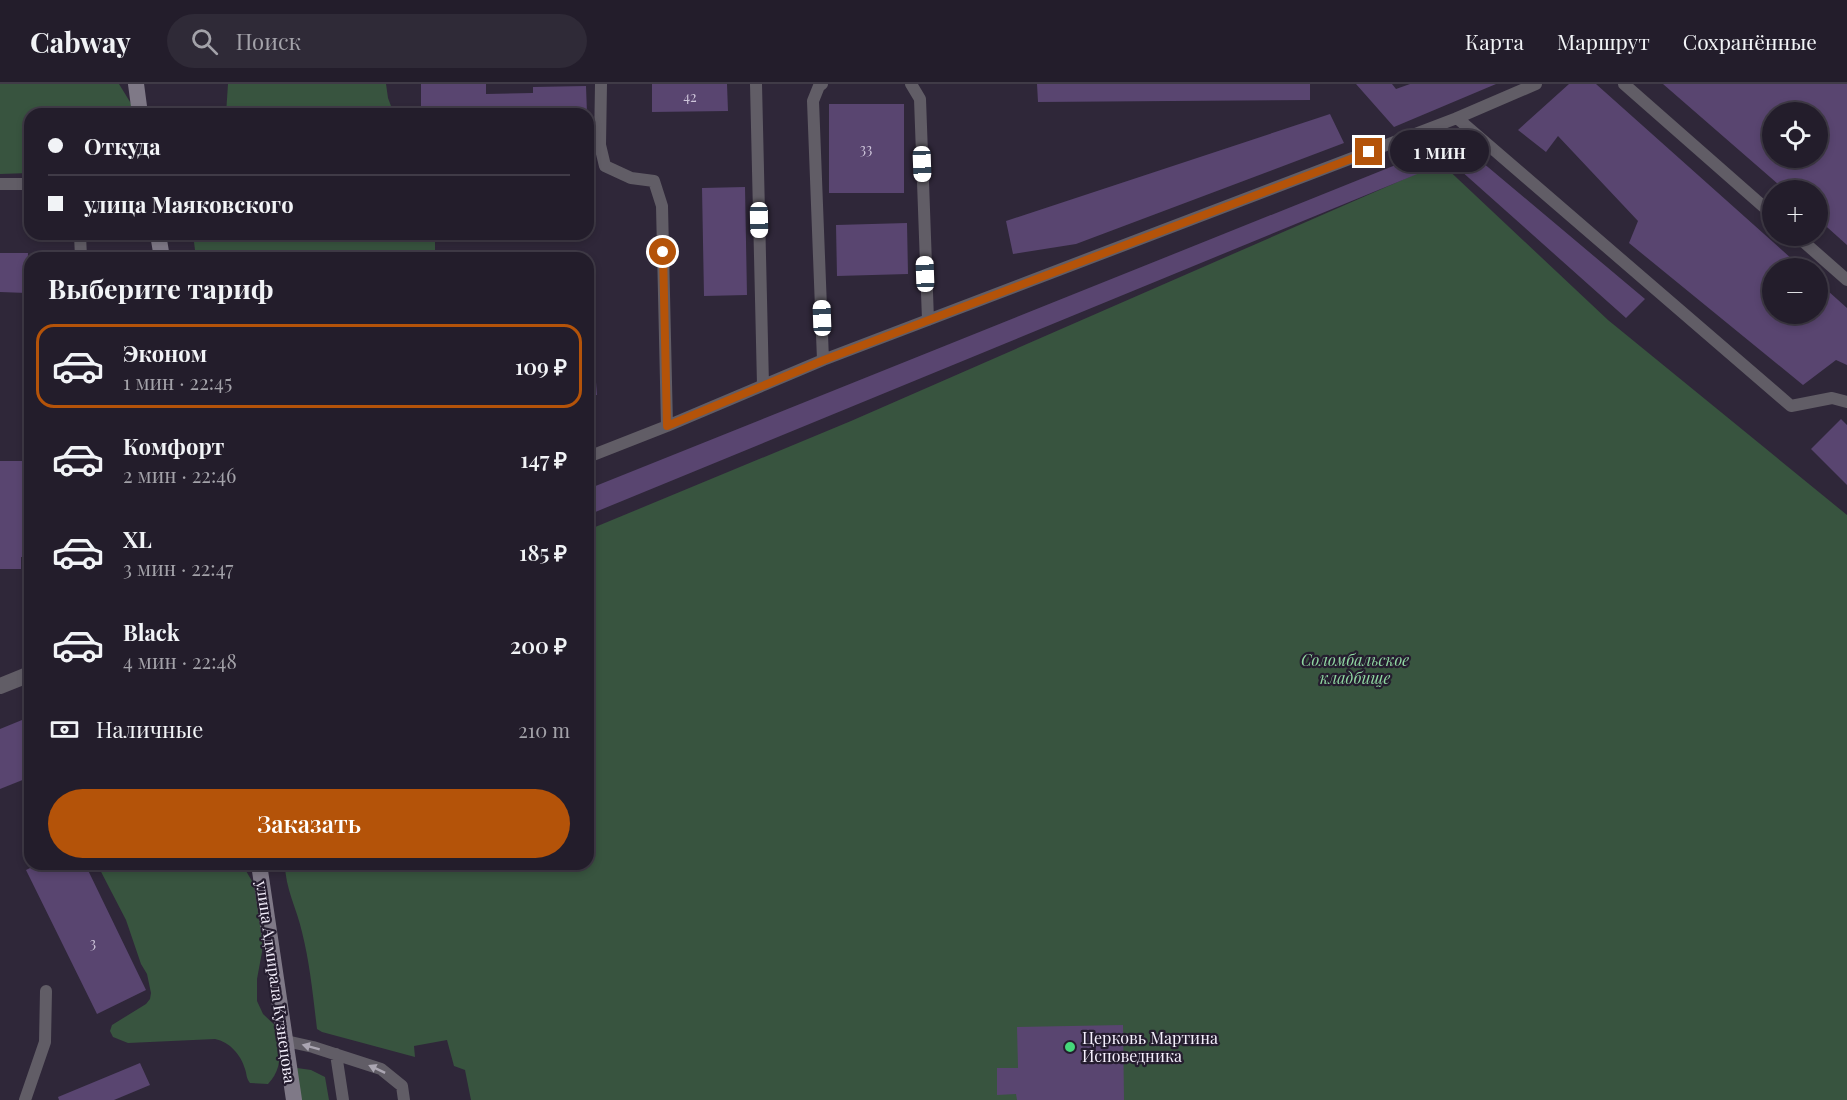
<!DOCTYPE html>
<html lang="ru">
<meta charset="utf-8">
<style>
:root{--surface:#231d2b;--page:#2f2a37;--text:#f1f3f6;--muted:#a3a2a9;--line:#403b47;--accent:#b45309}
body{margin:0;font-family:"Playfair Display",serif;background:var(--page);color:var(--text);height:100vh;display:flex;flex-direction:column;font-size:22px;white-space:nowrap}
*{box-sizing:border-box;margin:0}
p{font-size:20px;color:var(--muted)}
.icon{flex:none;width:33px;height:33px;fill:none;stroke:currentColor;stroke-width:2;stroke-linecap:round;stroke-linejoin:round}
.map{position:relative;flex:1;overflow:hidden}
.details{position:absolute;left:24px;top:168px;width:570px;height:618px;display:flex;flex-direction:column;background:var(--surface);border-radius:18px;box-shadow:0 3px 9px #0003,0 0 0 2px var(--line)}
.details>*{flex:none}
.banner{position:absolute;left:24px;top:24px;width:570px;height:132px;border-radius:18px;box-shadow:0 3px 9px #0003,0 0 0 2px var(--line);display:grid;align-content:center;height:132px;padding:0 24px;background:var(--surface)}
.fabs{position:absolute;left:1762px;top:18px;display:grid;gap:12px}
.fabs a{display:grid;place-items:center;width:66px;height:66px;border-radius:50%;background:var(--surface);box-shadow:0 3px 9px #0003,0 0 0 2px var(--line);font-size:30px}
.end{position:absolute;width:27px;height:27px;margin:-14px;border:8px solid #b45309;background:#fff;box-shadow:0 0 0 3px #fff}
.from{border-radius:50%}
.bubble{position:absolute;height:42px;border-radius:21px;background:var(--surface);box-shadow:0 3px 9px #0003,0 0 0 2px var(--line);font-size:20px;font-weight:600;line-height:42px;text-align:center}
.car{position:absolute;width:18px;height:36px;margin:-18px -9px;border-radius:8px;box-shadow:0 0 4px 2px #0007;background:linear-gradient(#fff 24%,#345 0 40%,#fff 0 76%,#345 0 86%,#fff 0)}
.banner b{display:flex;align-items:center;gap:21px;height:57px;font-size:22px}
.banner b+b{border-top:2px solid var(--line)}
.banner i{width:15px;height:15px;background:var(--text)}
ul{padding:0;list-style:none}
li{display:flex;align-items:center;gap:18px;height:84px;margin:0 12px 9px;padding:0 12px;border:3px solid transparent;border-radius:18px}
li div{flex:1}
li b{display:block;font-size:22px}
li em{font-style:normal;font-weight:600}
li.on{border-color:var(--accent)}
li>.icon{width:54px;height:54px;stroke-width:1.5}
h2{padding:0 24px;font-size:27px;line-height:72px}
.pay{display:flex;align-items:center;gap:15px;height:66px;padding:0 24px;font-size:22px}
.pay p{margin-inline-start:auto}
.button{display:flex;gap:12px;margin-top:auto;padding:12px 24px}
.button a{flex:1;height:69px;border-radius:36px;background:var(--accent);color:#fff;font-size:24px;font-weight:600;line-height:69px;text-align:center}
header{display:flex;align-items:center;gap:36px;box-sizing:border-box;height:84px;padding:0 30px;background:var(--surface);border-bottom:2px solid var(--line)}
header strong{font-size:28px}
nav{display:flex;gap:33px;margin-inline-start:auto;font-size:21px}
.search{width:420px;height:54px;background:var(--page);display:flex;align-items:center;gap:15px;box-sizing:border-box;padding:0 21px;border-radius:33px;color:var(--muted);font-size:22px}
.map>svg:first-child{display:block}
</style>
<header>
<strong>Cabway</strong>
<div class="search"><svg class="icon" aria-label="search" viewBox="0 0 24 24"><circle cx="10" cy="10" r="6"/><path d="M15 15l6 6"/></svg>Поиск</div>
<nav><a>Карта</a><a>Маршрут</a><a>Сохранённые</a></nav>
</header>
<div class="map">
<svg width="1847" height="1016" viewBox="0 0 1847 1016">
<rect width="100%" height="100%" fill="#2f2739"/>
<path fill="#38543f" d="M 0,0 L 119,0 L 135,26 L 135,30 L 30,30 L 30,89 L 0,90 Z
M 228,0 L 386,0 L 388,14 L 394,30 L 226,30 Z
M 1441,79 L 1608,236 L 1847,431 L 1847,1016 L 471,1016 L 465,986 L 454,982 L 447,956 L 414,962 L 415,973 L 322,948 L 317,945 C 313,912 310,880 302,848 C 297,825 285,804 285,780 L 588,780 L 588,446 L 851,337 Z
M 193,150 L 435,150 L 435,174 L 196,174 Z
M 97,780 L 242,780 L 256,804 L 262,824 L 262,868 L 257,895 L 257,917 L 263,930 L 280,946 C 280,966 283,985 268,1000 L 250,999 C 246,994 247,991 245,985 C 241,971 230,958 215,955 L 128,959 L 113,953 L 110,947 L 112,941 L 146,920 L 150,915 L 151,909 L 147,890 L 141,880 L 126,836 Z
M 297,984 L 311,986 L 325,993 L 329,1016 L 290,1016 Z"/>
<path fill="#594570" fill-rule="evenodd" d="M 421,0 L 486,0 L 486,10 L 533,9 L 533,3 L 586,2 L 587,30 L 421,30 Z
M 652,0 L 727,0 L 728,27 L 652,28 Z
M 1037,0 L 1310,0 L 1310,16 L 1038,18 Z
M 1356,0 L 1392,0 L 1396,5 L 1410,0 L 1496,0 L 1394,43 Z
M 1569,0 L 1596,0 L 1802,184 L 1773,184 L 1773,230 L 1818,230 L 1818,198 L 1847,224 L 1847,281 L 1836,276 L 1803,301 L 1629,159 L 1638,137 L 1558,52 L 1546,68 L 1518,46 Z
M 1663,0 L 1847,0 L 1847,161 L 1818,135 L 1818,106 L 1785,106 ZM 1773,28 L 1818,28 L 1818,74 L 1773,74 Z
M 829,20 L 904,20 L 904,109 L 829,109 Z
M 1330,30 L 1344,59 L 1076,160 L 1013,170 L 1006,137 Z
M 1418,72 L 1427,86 L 588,431 L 588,405 Z
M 1476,73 L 1645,215 L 1626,234 L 1460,86 Z
M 745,103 L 747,211 L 704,212 L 702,104 Z
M 907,139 L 908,190 L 837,192 L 836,141 Z
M 0,169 L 28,169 L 27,209 L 0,208 Z
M 26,251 L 30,251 L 30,273 L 25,273 Z
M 596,298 L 597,311 L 588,311 L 588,299 Z
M 1841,335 L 1847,341 L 1847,401 L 1811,365 Z
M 0,377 L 30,377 L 30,473 L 21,473 L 21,485 L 0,485 Z
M 22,636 L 30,656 L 30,693 L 0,705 L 0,645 Z
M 38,780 L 85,780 L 146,906 L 97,930 L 26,786 Z
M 1123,941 L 1124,1016 L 1017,1016 L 1016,1010 L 997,1011 L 997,984 L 1018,984 L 1017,943 Z
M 140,979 L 150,1001 L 114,1016 L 59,1016 L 58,1013 Z"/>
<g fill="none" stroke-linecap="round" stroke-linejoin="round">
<path stroke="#615d66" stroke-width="12" d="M 601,0 L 600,61 L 605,82 L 631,94 L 654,97 L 662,122 L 667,342
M 756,0 L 763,301
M 822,0 L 819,2 L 813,17 L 823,276
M 911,0 L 920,15 L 928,236
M 1624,0 L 1773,131
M 1457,34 L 1791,322 L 1832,314 L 1847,318
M 0,100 L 30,100
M 80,150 L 81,174
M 1797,152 L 1847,196
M 588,373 L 667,342 L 823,276 L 1457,34 L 1536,0
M 30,507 L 30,513
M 286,957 L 313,963 L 381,985 L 402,1002 L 404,1016
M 336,970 L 343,1016
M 25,1016 L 45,958 L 46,907"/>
<path stroke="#615d66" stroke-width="16" d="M 0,602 L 30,590"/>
<path stroke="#7f7987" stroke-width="16" d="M 136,0 L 140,30
M 158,150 L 162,174
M 259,780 L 294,1016"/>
</g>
<defs><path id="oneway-solid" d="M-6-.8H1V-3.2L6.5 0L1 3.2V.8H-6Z" transform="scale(1.5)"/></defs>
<g fill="#aba6b2">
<use href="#oneway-solid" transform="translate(311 963) rotate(-165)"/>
<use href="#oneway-solid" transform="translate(377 985) rotate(-155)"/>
</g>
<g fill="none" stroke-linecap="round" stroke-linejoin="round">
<path stroke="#b45309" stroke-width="8" d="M 663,168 L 667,342 L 824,276 L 1369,68"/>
</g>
<circle fill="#45d77a" stroke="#251d2f" stroke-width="2" cx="1070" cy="963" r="6"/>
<g text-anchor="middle" stroke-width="4.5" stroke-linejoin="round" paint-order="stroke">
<g font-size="14" fill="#cec5da">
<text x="690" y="18">42</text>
<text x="866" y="70">33</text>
<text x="93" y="864">3</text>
</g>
<g font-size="16" font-style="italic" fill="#90d7a2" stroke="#251d2f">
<text x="1355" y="582">Соломбальское<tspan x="1355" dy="18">кладбище</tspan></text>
</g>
<g font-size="16" fill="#f5f0fd" stroke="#251d2f">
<text transform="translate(276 898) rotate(82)" y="6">улица Адмирала Кузнецова</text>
</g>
<g font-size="16" fill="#f5f0fd" stroke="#251d2f" text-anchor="start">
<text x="1082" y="960">Церковь Мартина<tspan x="1082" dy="18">Исповедника</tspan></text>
</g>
</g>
</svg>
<div class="fabs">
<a><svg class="icon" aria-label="locate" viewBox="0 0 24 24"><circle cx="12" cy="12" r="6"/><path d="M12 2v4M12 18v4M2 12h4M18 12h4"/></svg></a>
<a>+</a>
<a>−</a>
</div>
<i class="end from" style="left:663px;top:168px"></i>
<i class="end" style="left:1369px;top:68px"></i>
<div class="bubble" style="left:1390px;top:46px;width:99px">1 мин</div>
<i class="car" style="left:922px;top:80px;rotate:178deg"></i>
<i class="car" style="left:759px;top:136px;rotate:179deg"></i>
<i class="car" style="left:925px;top:190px;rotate:358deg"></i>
<i class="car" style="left:822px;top:234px;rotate:358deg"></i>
<div class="banner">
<b><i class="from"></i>Откуда</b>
<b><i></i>улица Маяковского</b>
</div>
<section class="details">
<h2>Выберите тариф</h2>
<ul>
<li class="on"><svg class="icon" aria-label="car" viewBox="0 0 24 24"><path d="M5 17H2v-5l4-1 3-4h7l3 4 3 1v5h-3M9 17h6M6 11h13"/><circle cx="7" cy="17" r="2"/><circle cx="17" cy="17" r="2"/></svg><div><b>Эконом</b><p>1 мин · 22:45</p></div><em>109 ₽</em></li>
<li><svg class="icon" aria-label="car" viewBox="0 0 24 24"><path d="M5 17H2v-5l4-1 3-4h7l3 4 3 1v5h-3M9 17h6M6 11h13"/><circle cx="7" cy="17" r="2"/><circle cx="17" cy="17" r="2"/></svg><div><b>Комфорт</b><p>2 мин · 22:46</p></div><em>147 ₽</em></li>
<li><svg class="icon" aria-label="car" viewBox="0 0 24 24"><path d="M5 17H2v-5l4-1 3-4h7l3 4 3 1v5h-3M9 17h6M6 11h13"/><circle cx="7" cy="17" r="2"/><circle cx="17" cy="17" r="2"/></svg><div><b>XL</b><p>3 мин · 22:47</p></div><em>185 ₽</em></li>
<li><svg class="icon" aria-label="car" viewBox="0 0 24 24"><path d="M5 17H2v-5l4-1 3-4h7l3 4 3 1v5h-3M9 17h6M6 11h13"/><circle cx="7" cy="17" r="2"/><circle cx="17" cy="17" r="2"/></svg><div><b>Black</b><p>4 мин · 22:48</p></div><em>200 ₽</em></li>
</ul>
<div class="pay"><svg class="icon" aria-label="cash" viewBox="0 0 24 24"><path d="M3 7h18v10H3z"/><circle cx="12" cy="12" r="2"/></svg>Наличные<p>210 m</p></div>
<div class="button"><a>Заказать</a></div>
</section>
</div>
